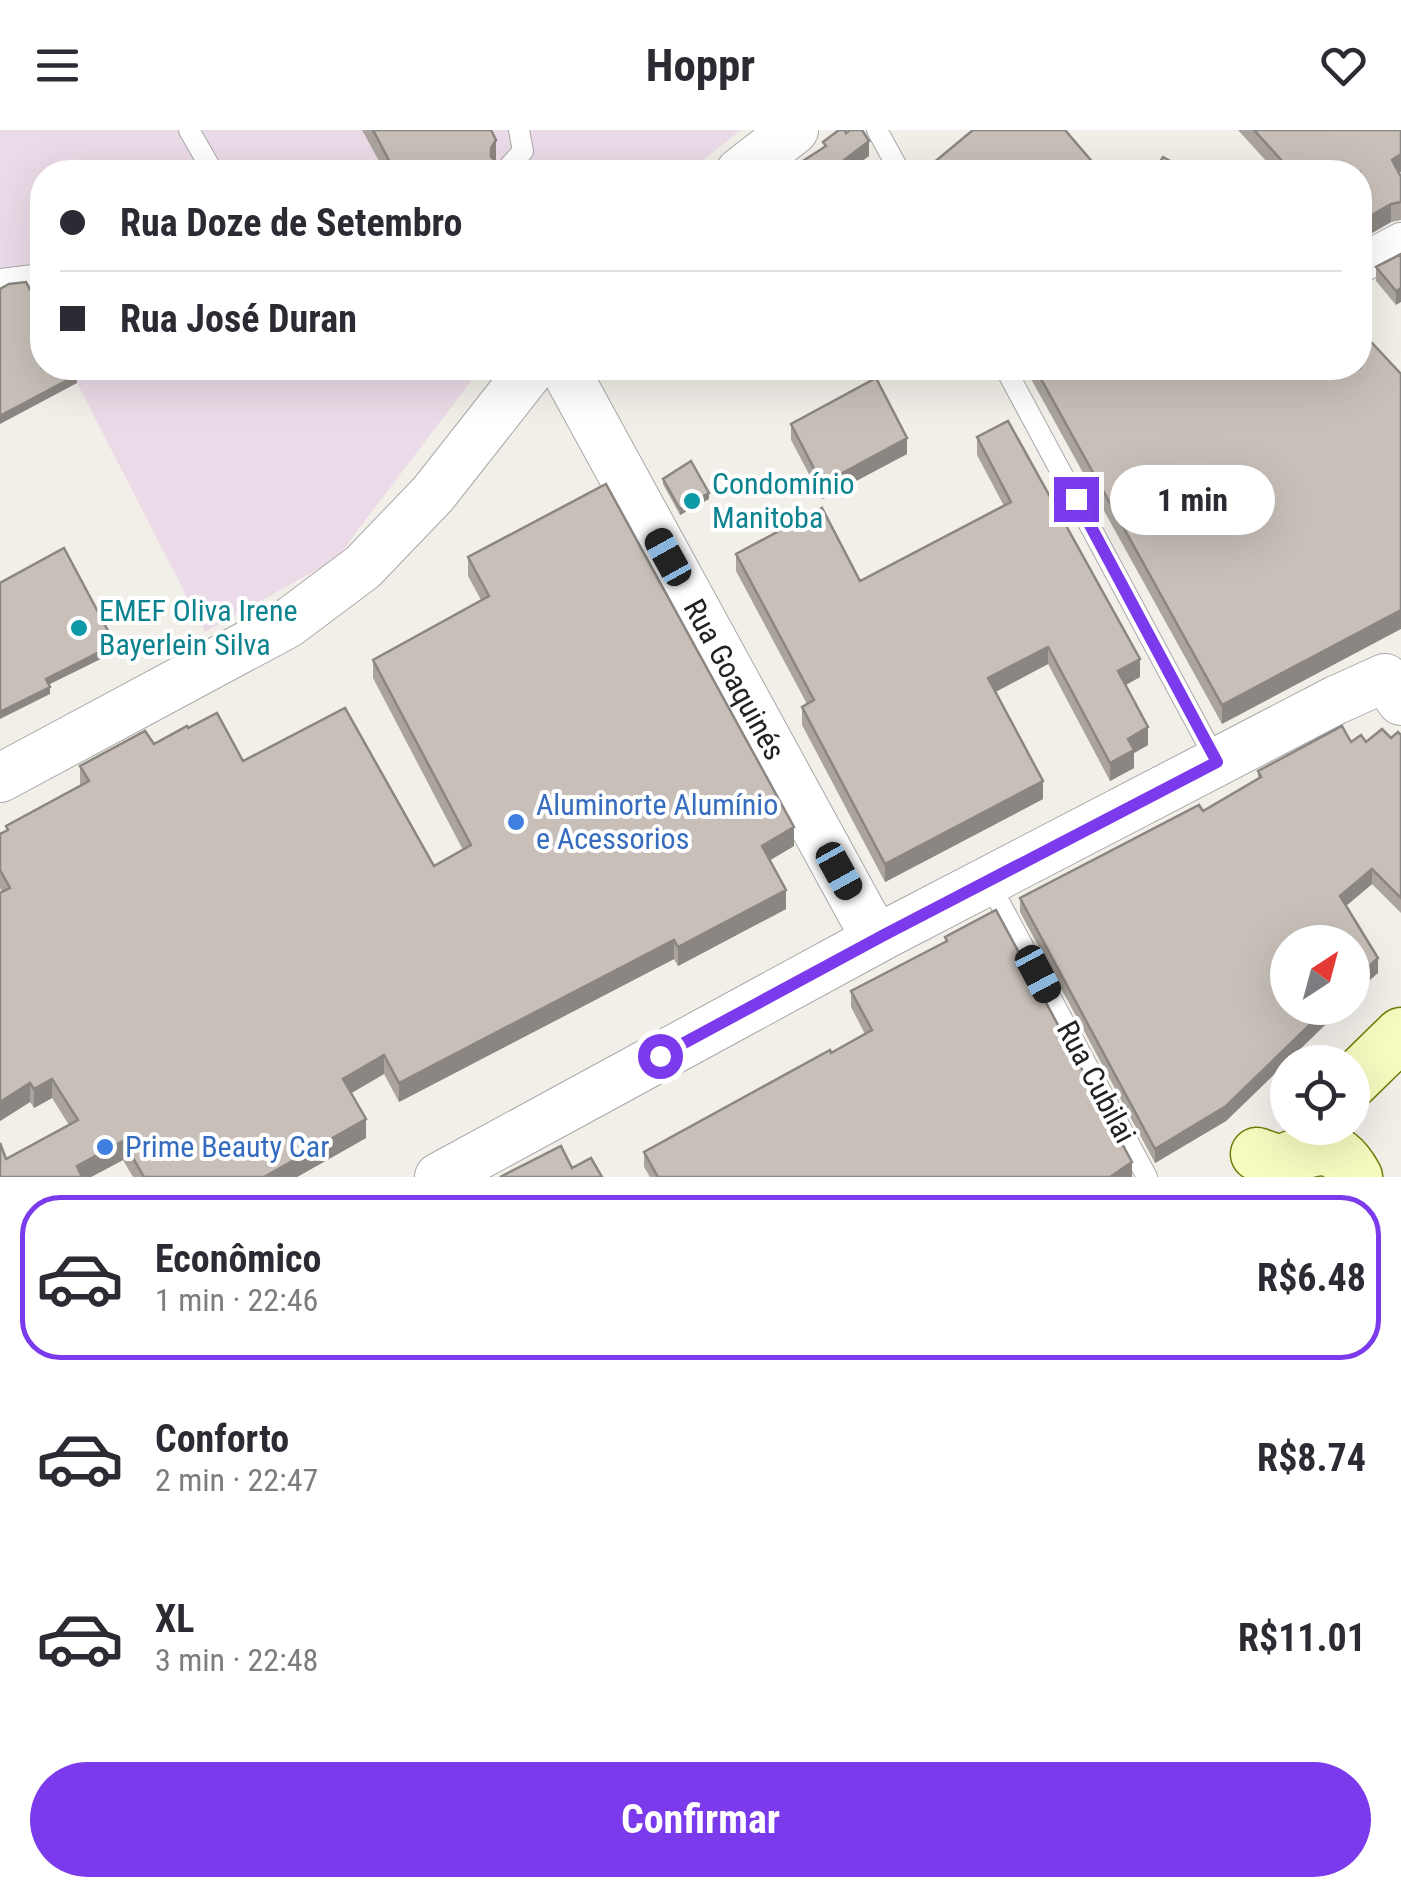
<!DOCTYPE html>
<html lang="pt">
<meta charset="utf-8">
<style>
:root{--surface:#fff;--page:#f7f7f7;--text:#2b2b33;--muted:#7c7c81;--line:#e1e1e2;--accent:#7c3aed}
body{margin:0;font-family:"Roboto Condensed",sans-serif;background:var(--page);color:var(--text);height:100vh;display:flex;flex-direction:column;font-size:38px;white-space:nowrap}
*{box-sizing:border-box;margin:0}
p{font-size:32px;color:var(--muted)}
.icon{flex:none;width:55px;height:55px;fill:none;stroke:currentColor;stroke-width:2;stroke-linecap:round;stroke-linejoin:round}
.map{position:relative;height:1047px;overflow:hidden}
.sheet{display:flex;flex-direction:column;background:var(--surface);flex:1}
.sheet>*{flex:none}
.guide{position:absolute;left:30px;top:30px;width:1342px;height:220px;border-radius:40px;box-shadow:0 10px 40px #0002;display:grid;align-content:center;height:220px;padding:0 30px;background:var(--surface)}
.needle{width:65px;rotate:36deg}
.controls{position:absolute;left:1270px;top:795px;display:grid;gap:20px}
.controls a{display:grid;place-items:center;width:100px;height:100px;border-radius:50%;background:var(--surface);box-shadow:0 10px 40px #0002;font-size:50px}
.end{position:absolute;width:45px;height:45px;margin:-22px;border:12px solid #7c3aed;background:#fff;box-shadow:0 0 0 5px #fff}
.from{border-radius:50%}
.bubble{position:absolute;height:70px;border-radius:35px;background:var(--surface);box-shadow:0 10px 40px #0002;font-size:32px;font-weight:700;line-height:70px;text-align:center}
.car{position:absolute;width:30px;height:60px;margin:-30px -15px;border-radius:12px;box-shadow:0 0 8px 2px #0007;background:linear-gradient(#222 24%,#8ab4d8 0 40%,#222 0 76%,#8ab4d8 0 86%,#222 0)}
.guide b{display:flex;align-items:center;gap:35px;height:95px;font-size:38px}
.guide b+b{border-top:2px solid var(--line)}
.guide i{width:25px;height:25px;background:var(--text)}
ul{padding:18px 0 0;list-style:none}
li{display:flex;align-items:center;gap:30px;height:165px;margin:0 20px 15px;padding:0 10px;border:5px solid transparent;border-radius:40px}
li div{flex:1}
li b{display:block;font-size:38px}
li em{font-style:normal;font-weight:700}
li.current{border-color:var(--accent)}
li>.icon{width:90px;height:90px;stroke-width:1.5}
.primary-button{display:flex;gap:20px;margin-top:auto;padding:20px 30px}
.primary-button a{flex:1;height:115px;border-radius:60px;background:var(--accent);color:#fff;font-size:40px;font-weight:700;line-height:115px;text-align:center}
header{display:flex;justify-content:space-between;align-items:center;height:130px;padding:0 30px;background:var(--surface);font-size:45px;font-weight:700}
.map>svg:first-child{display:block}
</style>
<header><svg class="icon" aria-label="menu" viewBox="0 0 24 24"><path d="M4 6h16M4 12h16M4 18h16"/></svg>Hoppr<svg class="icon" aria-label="heart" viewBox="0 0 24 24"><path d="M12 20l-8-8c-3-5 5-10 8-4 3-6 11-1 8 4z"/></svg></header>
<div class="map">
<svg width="1401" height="1047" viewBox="0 0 1401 1047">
<rect width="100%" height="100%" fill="#f2efe9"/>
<path fill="#ebdbe8" d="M 0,0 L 741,0 L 688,42 L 42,42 L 42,238 L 481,238 L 336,429 L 205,502 L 77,253 L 0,294 Z"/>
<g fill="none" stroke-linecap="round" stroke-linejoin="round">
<defs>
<path id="service" d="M 189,0 L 213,42
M 877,0 L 900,42
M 504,42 L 523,21 L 519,0
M 0,149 L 42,144
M 1005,238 L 1217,632
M 988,751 L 1147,1047"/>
<path id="minor" d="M 1360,134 L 1401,112"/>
<g id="tertiary">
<path d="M 740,42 L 794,0"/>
<path id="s1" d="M 564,238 L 876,809"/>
<path d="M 0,648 L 287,494 L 363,437 L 433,364 L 532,238"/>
<path d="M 439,1047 L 884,805 L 1336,570 L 1385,548 L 1401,571"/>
</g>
<path id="secondary" d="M 1352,952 L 1401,904
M 1257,1024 L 1280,1032 C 1315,1017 1335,1008 1356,1047"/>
</defs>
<use href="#service" stroke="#a9a9a9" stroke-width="22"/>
<use href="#minor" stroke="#a9a9a9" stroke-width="40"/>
<use href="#tertiary" stroke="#a9a9a9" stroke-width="50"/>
<use href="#secondary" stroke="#707d05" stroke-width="55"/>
<use href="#service" stroke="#fff" stroke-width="20"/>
<use href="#minor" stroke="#fff" stroke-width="38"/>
<use href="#tertiary" stroke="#fff" stroke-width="48"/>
<use href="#secondary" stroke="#f7fabf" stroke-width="52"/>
</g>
<path fill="#aba49e" d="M 362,0 L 491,0 L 496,31 L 514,42 L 385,42 Z
M 1238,0 L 1401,0 L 1401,42 L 1399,43 L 1401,47 L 1401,90 L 1391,92 L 1360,110 L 1360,42 L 1276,42 Z
M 1401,124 L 1396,175 L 1376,151 L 1376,137 Z
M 1025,238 L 1360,238 L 1222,594 Z
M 791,294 L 907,324 L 822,369 L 791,310 Z
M 977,307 L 1140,547 L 1126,555 L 1148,615 L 1134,623 L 1134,638 L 1110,651 L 1048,534 L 995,562 L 1043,669 L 885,752 L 802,595 L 802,577 L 807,574 L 736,441 L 736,424 L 860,451 L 1004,376 L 977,325 Z
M 663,349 L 709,369 L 680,385 L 663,354 Z
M 468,427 L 794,716 L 770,730 L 786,779 L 678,836 L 674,829 L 399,972 L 384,944 L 351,963 L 366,1008 L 297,1047 L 133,1047 L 123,1030 L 91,1047 L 0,1047 L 6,1029 L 69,995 L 52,968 L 34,978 L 30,972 L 0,991 L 0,763 L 2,762 L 0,758 L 0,704 L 6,700 L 6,696 L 80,655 L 80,636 L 154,614 L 188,598 L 243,631 L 434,736 L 463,720 L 373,548 L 373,530 L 481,470 L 468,446 Z
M 1401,605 L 1401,783 L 1372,754 L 1346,776 L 1378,843 L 1288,878 L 1340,878 L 1326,890 L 1326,894 L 1226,991 L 1155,1033 L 1020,782 L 1020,768 L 1203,681 L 1258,648 L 1258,641 L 1351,612 L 1366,612 Z
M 945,807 L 1132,1047 L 650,1047 L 644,1037 L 644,1022 L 865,904 L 851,877 L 851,861 L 945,812 Z"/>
<path fill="#8b8681" d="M 496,10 L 496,30 L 491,38 L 491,18 Z
M 869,11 L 869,26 L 848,42 L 831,42 L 831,40 Z
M 1401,24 L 1401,42 L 1392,47 L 1392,30 Z
M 1391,74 L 1391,92 L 1360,110 L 1360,92 Z
M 1368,138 L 1368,157 L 1360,165 L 1360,146 Z
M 1401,158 L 1401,172 L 1396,175 L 1396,161 Z
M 77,245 L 77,253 L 0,294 L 0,286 Z
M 907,308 L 907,324 L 822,369 L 822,354 Z
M 709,363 L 709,369 L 680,385 L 680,379 Z
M 1401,480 L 1401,499 L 1222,594 L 1222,575 Z
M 115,514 L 115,522 L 46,556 L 46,549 Z
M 1048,517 L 1048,534 L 988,566 L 988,548 Z
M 1140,529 L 1140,547 L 1118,559 L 1118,541 Z
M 50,557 L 50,564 L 0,589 L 0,582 Z
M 1148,597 L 1148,615 L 1134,623 L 1134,638 L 1110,651 L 1110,633 L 1128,609 Z
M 1043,651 L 1043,669 L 885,752 L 885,734 Z
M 794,697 L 794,716 L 762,735 L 762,716 Z
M 1372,739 L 1372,754 L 1340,781 L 1340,766 Z
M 786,760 L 786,779 L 678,836 L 678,817 Z
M 674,810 L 674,829 L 399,972 L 399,953 Z
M 1378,828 L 1378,843 L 1352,866 L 1352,852 Z
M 1325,878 L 1340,878 L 1326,890 L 1326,894 L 1226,991 L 1155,1033 L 1155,1019 Z
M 384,925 L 384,944 L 343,968 L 343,949 Z
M 52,949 L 52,968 L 34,978 L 34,959 Z
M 30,953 L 30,972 L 0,991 L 0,972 Z
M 366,989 L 366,1008 L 297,1047 L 264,1047 Z
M 123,1011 L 123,1030 L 91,1047 L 77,1047 L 77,1036 Z
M 1132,1032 L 1132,1047 L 1110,1047 Z"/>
<path fill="#c7bfb8" stroke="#8b8681" stroke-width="2.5" d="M 373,0 L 491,0 L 496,10 L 491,18 L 491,27 L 500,35 L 509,35 L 514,42 L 395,42 Z
M 839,0 L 845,0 L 846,3 L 850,0 L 862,0 L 869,11 L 831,40 L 832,42 L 786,42 L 826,16 L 823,12 Z
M 973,0 L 1065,0 L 1101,42 L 928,42 L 926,39 Z
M 1254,0 L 1401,0 L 1401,24 L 1392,30 L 1401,47 L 1401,72 L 1391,74 L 1360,92 L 1360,42 L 1292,42 Z
M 1163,27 L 1190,42 L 1154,42 Z
M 1401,124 L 1401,158 L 1396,161 L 1376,137 Z
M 1360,137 L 1368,138 L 1360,146 Z
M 26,152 L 42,182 L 42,238 L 73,238 L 77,245 L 0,286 L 0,159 L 9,154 Z
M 1360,200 L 1401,244 L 1401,480 L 1222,575 L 1035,238 L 1360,238 Z
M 876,248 L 907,308 L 822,354 L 791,294 Z
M 1008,291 L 1140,529 L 1118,541 L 1148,597 L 1128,609 L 1134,620 L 1110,633 L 1048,517 L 988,548 L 1043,651 L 885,734 L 802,577 L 814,570 L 736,424 L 822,378 L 860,451 L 1011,372 L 977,307 Z
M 691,331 L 709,363 L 680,379 L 663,349 Z
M 606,354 L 794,697 L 762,716 L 786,760 L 678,817 L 674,810 L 399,953 L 384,925 L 343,949 L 366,989 L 264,1047 L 144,1047 L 123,1011 L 77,1036 L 82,1047 L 0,1047 L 0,1013 L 6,1029 L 78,990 L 52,949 L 34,959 L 30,953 L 0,972 L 0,763 L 10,758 L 0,740 L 0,704 L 8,700 L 6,696 L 89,651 L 80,636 L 145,601 L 154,614 L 187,596 L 188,598 L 217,583 L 243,631 L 345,578 L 434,736 L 471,715 L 373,530 L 489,466 L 468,427 Z
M 64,418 L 115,514 L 46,549 L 50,557 L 0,582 L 0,453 Z
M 1342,596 L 1351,612 L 1361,605 L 1366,612 L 1382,599 L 1391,608 L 1398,602 L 1401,605 L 1401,768 L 1372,739 L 1340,766 L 1378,828 L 1352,852 L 1352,812 L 1288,812 L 1288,878 L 1325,878 L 1326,879 L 1226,976 L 1155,1019 L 1020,768 L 1199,675 L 1203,681 L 1261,647 L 1258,641 Z
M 996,780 L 1132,1032 L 1110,1047 L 658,1047 L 644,1022 L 830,920 L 831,923 L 872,900 L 851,861 L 947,811 L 945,807 Z
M 561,1016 L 572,1038 L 591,1028 L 602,1047 L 500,1047 Z"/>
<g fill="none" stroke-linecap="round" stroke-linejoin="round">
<path stroke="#7c3aed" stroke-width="12" d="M 660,926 L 884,805 L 1217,632 L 1076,369"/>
</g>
<g fill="#0f9aa8" stroke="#fff" stroke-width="4">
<circle cx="692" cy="371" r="10"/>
<circle cx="79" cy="498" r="10"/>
</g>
<g fill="#3f7fe0" stroke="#fff" stroke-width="4">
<circle cx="516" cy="692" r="10"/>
<circle cx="105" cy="1017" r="10"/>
</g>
<g text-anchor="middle" stroke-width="8" stroke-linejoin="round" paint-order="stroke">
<g font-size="30" fill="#0d838f" stroke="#fff" text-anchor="start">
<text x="712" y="364">Condomínio<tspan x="712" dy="34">Manitoba</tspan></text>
<text x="99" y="491">EMEF Oliva Irene<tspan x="99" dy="34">Bayerlein Silva</tspan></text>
</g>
<g font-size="30" fill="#222" stroke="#fff">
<text dy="10" stroke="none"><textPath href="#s1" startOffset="355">Rua Goaquinés</textPath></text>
<text transform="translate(1096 952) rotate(62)" y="10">Rua Cubilai</text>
</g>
<g font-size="30" fill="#366cbe" stroke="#fff" text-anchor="start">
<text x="536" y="685">Aluminorte Alumínio<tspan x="536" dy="34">e Acessorios</tspan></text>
<text x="125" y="1027">Prime Beauty Car</text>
</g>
</g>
</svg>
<div class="controls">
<a><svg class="needle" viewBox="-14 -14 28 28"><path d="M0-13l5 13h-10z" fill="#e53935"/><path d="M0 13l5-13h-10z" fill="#7c7c81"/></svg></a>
<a><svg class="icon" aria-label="locate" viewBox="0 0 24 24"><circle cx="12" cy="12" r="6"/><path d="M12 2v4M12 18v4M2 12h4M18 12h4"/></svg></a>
</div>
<i class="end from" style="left:660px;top:926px"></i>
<i class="end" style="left:1076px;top:369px"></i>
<div class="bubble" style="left:1110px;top:335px;width:165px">1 min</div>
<i class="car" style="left:668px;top:427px;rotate:331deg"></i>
<i class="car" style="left:839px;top:741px;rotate:151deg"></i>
<i class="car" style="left:1038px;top:844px;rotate:152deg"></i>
<div class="guide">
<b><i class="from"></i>Rua Doze de Setembro</b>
<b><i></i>Rua José Duran</b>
</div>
</div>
<section class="sheet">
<ul>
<li class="current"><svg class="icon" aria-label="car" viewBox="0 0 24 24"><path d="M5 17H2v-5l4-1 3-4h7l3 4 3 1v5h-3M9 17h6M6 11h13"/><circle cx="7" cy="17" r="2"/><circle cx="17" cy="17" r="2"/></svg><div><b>Econômico</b><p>1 min · 22:46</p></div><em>R$6.48</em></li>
<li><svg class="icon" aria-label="car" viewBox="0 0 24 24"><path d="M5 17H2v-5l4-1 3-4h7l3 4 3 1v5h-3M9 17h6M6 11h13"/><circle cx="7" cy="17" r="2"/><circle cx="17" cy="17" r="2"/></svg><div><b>Conforto</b><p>2 min · 22:47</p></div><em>R$8.74</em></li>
<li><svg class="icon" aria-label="car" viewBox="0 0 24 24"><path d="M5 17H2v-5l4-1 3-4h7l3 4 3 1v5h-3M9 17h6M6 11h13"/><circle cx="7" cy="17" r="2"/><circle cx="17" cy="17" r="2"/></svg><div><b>XL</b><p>3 min · 22:48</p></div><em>R$11.01</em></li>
</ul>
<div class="primary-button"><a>Confirmar</a></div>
</section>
